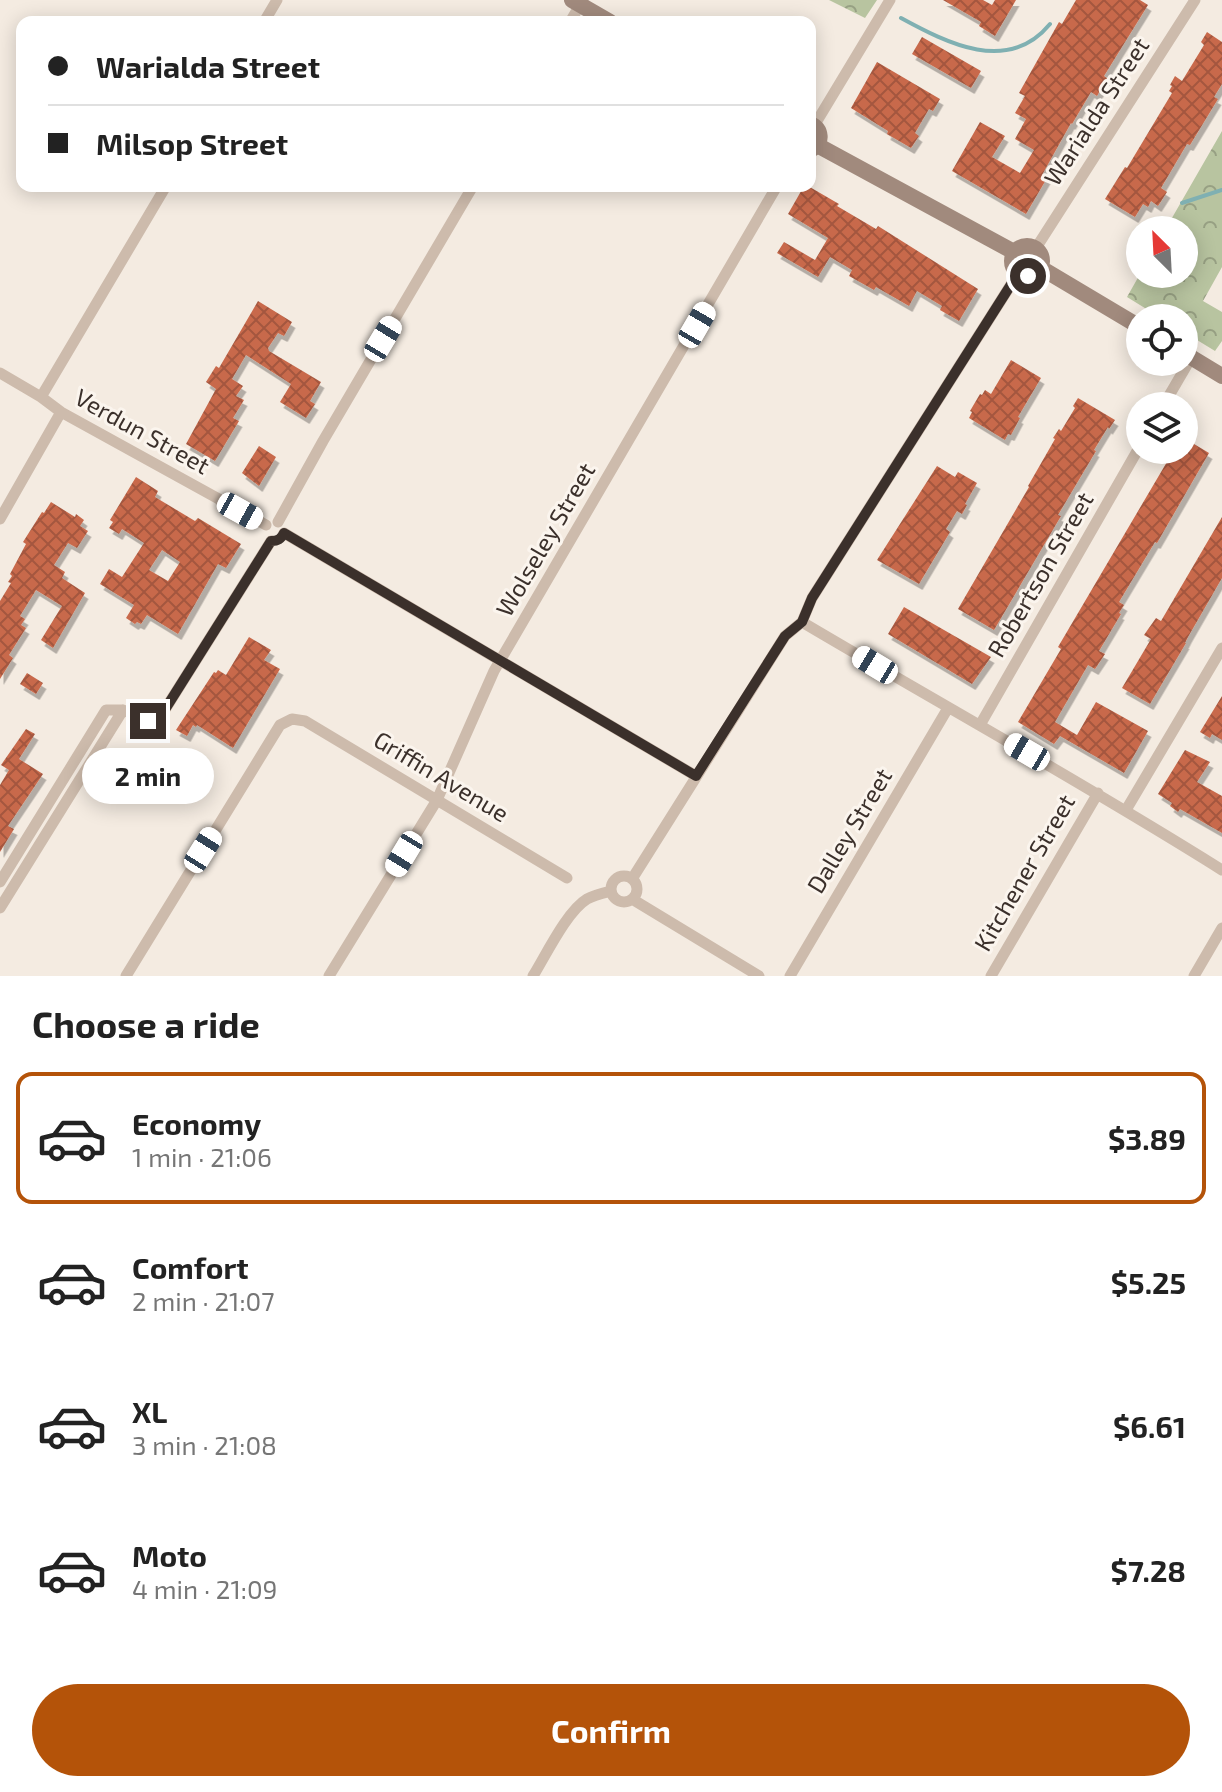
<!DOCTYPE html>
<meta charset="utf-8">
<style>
:root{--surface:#fff;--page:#f2f2f2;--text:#222;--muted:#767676;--line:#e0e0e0;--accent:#b45309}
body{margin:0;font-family:"Exo 2",sans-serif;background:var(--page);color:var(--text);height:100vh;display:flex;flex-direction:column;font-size:30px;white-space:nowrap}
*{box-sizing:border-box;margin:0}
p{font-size:26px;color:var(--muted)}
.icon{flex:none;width:44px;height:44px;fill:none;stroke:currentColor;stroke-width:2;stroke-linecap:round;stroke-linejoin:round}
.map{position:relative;height:976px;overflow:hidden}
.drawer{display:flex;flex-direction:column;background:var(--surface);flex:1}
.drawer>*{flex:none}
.guide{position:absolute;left:16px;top:16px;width:800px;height:176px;border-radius:16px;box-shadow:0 4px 20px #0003;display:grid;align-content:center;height:176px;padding:0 32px;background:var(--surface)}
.needle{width:52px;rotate:336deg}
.controls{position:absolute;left:1126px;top:216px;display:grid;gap:16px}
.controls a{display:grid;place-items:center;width:72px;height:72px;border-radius:50%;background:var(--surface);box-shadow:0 4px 20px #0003;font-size:40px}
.end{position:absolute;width:36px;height:36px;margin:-18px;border:10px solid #3b302b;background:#fff;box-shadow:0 0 0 4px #fff}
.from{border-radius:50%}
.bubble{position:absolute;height:56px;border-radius:28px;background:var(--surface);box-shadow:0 4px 20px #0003;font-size:26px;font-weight:700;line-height:56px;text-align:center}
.car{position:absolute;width:24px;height:48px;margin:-24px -12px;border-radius:10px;box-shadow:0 0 6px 2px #0007;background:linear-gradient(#fff 24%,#345 0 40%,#fff 0 76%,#345 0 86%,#fff 0)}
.guide b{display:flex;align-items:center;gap:28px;height:76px;font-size:30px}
.guide b+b{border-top:2px solid var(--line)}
.guide i{width:20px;height:20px;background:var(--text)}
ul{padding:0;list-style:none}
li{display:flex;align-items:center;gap:24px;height:132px;margin:0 16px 12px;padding:0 16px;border:4px solid transparent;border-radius:16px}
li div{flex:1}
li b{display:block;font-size:30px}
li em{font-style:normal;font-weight:700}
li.on{border-color:var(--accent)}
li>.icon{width:72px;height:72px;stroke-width:1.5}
h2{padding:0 32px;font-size:36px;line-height:96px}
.cta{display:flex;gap:16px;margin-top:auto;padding:16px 32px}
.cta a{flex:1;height:92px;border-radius:48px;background:var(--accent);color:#fff;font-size:32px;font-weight:700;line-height:92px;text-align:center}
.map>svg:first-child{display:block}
</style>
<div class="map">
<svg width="1222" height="976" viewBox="0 0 1222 976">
<defs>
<pattern id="forest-crowns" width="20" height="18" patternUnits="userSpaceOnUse" patternTransform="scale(2)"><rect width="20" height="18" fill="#b8c4a0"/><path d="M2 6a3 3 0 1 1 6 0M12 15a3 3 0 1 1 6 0" fill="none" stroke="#97a083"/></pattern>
<pattern id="building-cross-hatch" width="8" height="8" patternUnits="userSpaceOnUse" patternTransform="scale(2)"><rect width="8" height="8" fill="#c8694b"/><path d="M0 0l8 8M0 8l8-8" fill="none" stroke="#a4573f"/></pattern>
<filter id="shadow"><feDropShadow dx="3.5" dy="6" stdDeviation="0" flood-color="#0004"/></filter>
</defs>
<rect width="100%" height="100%" fill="#f4ebe1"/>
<path fill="url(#forest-crowns)" d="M 829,0 L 877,0 L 865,18 Z
M 1222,131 L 1222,267 L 1203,301 L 1222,312 L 1222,341 L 1215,351 L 1184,332 L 1184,318 L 1161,318 L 1127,297 L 1140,274 L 1184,274 L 1184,230 L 1165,230 Z"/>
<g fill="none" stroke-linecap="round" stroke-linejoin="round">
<path stroke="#7fb0b2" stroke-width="4" d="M 901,18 C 947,43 1008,75 1050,24
M 1182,203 L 1222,190"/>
</g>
<path fill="url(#building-cross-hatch)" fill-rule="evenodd" filter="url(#shadow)" d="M 943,0 L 983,0 L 992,5 L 995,0 L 1016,0 L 995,36 L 979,26 L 981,22 Z
M 1076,0 L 1140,0 L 1148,5 L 1104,76 L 1109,80 L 1103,90 L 1101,89 L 1097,96 L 1091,92 L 1072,124 L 1071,123 L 1042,175 L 1047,178 L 1026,214 L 952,171 L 980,122 L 1005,136 L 992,157 L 1020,173 L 1034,150 L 1015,139 L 1026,119 L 1015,113 L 1025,96 L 1019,93 L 1059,22 L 1062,24 Z
M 1207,32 L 1222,42 L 1222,84 L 1214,97 L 1218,99 L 1190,145 L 1187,144 L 1161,188 L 1167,192 L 1158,206 L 1151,201 L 1148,207 L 1143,204 L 1135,217 L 1105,199 L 1125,167 L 1127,168 L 1172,93 L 1169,91 L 1172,86 L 1170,85 L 1175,76 L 1182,81 L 1204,45 L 1201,42 Z
M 922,37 L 981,71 L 971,88 L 912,54 Z
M 877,62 L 940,99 L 933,111 L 929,109 L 915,133 L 919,136 L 911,148 L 887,134 L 888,131 L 851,108 Z
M 804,186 L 808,186 L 839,204 L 837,206 L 876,229 L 878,226 L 978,289 L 959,321 L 940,310 L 942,306 L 917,291 L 909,306 L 876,287 L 874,290 L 849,276 L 852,270 L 830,257 L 818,277 L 777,253 L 784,242 L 815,260 L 828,238 L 788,214 Z
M 258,301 L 292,322 L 284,336 L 278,333 L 268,348 L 269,351 L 321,382 L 310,401 L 315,404 L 306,418 L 280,402 L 291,384 L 246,355 L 232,379 L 243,386 L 236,396 L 244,400 L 233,418 L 239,421 L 215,461 L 186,444 L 216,389 L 206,382 L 216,366 L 219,368 Z
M 1011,360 L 1041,378 L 1018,417 L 1020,418 L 1011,435 L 1008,434 L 1005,440 L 969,418 L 972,412 L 970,411 L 980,394 L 982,395 L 985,390 L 991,394 Z
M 1078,398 L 1115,420 L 1109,429 L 1108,427 L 1094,450 L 1096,451 L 1058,515 L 1061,516 L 994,630 L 958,609 L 1029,487 L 1028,486 L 1055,439 L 1053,438 L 1059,429 L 1061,431 L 1075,408 L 1073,406 Z
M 1184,438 L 1209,453 L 1157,543 L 1155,542 L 1119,602 L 1124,605 L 1119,613 L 1121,614 L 1099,651 L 1105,654 L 1095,669 L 1088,665 L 1055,722 L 1077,735 L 1096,702 L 1148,731 L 1124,773 L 1060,736 L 1054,744 L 1018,722 L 1061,649 L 1058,647 L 1174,450 L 1184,450 Z
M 259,446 L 276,457 L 259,486 L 242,473 Z
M 937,466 L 955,477 L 958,472 L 977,483 L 965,504 L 967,505 L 962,514 L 957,511 L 946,529 L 950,532 L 919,584 L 877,560 Z
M 136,477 L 158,491 L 155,497 L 195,521 L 198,518 L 241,544 L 226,568 L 218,564 L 178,634 L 147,615 L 141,624 L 137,622 L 135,624 L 126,618 L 134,605 L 100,584 L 109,569 L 122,577 L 144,543 L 122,529 L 119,534 L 109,528 L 113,522 L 110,520 ZM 162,550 L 180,562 L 168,581 L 149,570 Z
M 51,502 L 75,517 L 76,514 L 84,520 L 80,526 L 88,531 L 77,548 L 68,543 L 54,565 L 65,572 L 62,578 L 85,593 L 53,648 L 41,640 L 62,606 L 36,590 L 20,616 L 25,619 L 21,625 L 26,628 L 9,655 L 13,658 L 0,679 L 0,601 L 11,583 L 8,582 L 12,576 L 10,574 L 26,544 L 23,542 L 42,512 L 44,513 Z
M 1222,517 L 1222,578 L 1188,637 L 1185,643 L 1186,643 L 1150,704 L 1122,688 L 1151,639 L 1144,635 L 1156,618 L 1161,621 Z
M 904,607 L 991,657 L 972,684 L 888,634 Z
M 249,637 L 271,650 L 264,660 L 280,669 L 233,748 L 197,725 L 196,727 L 193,725 L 187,736 L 176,730 L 214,672 L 216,673 L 218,670 L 226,675 Z
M 27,673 L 43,683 L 36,694 L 20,684 Z
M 1222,696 L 1222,740 L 1212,734 L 1210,738 L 1200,732 Z
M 26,729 L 35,734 L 19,759 L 43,774 L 8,826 L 14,829 L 0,852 L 0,785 L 9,770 L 1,765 Z
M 1185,750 L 1210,762 L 1197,782 L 1222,796 L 1222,833 L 1180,809 L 1178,812 L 1170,806 L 1172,803 L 1158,794 Z"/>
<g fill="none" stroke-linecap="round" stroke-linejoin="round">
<path stroke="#cdbbac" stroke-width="11" d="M 264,22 L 277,0
M 570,22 L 583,0
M 814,126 L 890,0
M 1036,248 L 1195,0
M 0,373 L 41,397 L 61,412 L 266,525
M 41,397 L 166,186
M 1163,406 L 1191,358
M 0,519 L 61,412
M 278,522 L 323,441 L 473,186
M 284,533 L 696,776
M 802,622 C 942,705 1084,783 1222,870
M 980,725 L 1140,446
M 1126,810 L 1222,648
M611 889a13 13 0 1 1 26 0a13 13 0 1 1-26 0Z
M 632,879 L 785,636 L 802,622 L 812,598 L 1012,283 L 1016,271
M 0,882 L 106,710 L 123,710 L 148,721 L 159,719 L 271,541
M 632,899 L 759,976
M 0,908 L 123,710
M 126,976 L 280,725 L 292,719 L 305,721 L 567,878
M 329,976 L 437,800 L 494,671 L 777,186
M 533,976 C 546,955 567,911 587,899 C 594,895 603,893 611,891
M 790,976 L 948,708
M 991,976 L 1098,793
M 1194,976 L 1222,928"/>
<path stroke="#a18a7d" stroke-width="16" d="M 572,0 L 610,22
M 810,124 C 822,129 823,143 812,149
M 817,145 L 1014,252
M1012 261a15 15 0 1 1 30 0a15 15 0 1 1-30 0Z
M 1041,268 L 1140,327
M 1184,353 L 1222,376"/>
</g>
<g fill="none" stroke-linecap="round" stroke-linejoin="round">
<path stroke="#3b302b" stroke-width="10" d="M 148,721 L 159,719 L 266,549 L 271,541 C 278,541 281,539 284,533 L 696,776 L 785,636 L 802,622 L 812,598 L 1012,283 L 1016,271 L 1028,276"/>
</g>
<g text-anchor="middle" stroke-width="6" stroke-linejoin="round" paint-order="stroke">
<g font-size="24" fill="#3b302b" stroke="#fbf5ee">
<text transform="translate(1097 112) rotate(-57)" y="8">Warialda Street</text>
<text transform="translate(142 432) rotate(29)" y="8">Verdun Street</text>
<text transform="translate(546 540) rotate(-60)" y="8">Wolseley Street</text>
<text transform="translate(1041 575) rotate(-60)" y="8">Robertson Street</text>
<text transform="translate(441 777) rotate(31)" y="8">Griffin Avenue</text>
<text transform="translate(850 831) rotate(-59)" y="8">Dalley Street</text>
<text transform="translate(1025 873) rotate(-60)" y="8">Kitchener Street</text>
</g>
</g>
</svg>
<div class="controls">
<a><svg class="needle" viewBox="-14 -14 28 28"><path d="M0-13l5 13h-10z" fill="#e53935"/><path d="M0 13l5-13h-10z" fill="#767676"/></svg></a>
<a><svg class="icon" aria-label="locate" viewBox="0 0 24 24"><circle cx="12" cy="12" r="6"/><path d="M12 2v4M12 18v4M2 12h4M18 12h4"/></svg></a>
<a><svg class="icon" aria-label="layers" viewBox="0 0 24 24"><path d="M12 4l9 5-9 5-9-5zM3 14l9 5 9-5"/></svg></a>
</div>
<i class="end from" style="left:1028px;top:276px"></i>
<i class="end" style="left:148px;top:721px"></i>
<div class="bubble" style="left:82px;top:748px;width:132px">2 min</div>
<i class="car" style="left:697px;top:325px;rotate:30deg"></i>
<i class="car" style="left:383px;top:339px;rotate:31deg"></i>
<i class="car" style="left:240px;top:511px;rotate:119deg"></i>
<i class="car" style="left:875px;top:665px;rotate:301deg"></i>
<i class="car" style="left:1027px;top:752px;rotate:300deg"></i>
<i class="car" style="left:203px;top:850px;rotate:32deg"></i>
<i class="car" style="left:404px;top:854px;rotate:211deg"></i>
<div class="guide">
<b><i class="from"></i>Warialda Street</b>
<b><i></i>Milsop Street</b>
</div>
</div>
<section class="drawer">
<h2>Choose a ride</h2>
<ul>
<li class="on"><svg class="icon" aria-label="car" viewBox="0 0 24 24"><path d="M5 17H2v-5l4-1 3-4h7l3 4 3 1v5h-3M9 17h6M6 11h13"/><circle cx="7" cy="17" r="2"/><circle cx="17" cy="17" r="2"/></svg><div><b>Economy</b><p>1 min · 21:06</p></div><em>$3.89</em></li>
<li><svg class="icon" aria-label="car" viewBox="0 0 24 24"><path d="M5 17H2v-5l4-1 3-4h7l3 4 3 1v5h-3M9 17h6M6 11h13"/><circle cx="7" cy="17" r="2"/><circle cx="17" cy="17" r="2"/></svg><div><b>Comfort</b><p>2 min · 21:07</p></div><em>$5.25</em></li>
<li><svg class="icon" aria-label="car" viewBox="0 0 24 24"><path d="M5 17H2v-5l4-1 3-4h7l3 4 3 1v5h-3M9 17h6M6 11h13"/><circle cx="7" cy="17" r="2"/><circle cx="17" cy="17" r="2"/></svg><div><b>XL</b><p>3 min · 21:08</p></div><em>$6.61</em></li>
<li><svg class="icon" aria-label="car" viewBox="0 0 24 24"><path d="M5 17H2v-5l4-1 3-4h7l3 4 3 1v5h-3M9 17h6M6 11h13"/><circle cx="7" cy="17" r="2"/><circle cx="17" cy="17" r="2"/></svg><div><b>Moto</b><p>4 min · 21:09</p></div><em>$7.28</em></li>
</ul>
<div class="cta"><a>Confirm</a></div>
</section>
